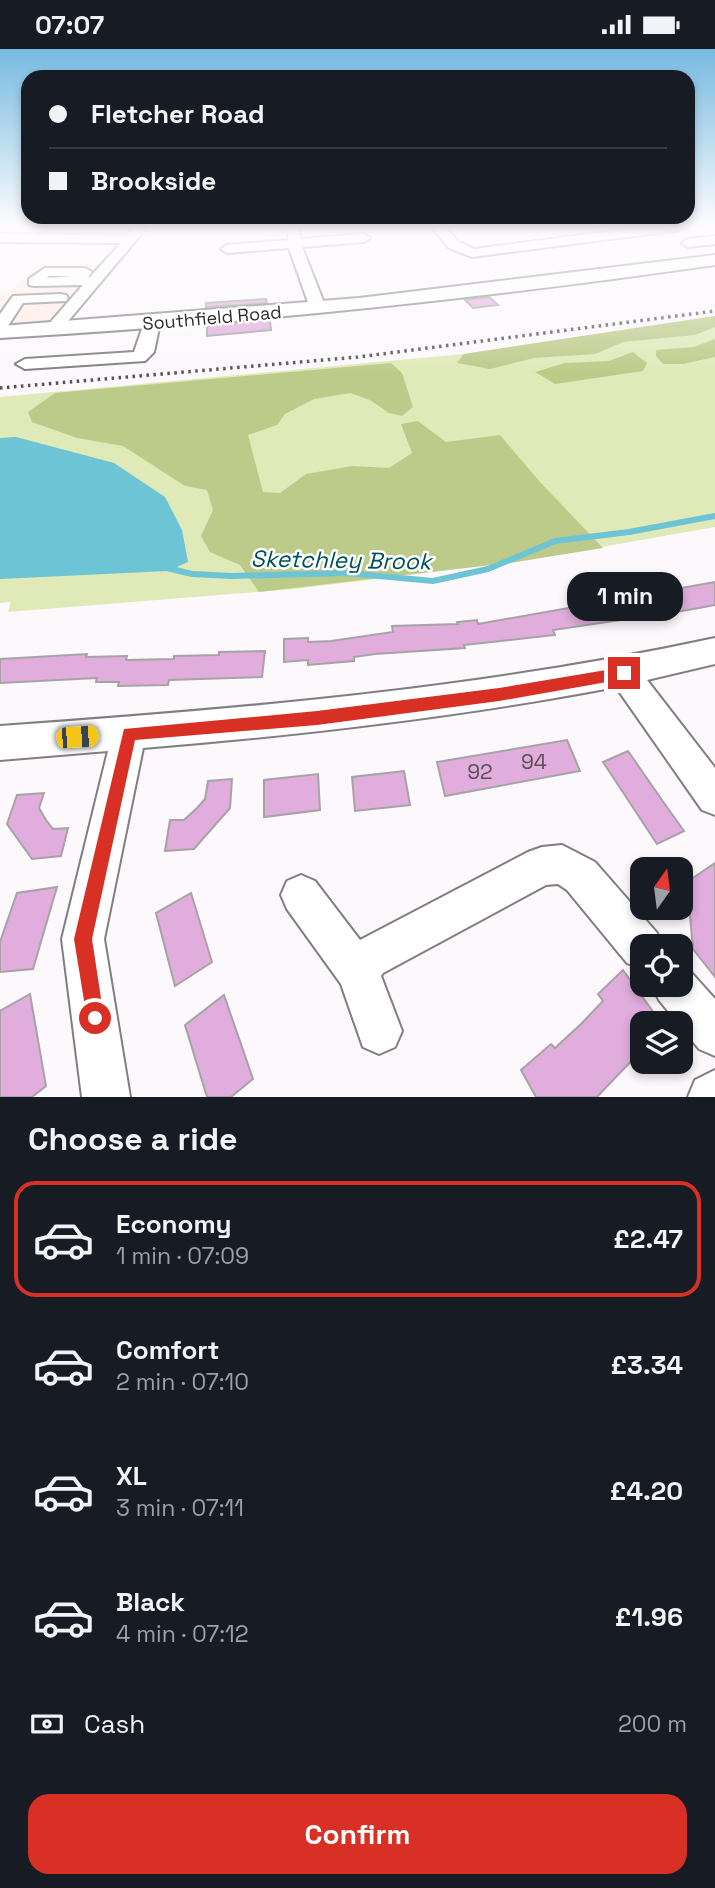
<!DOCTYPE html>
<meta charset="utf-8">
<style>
:root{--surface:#171b24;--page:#20242c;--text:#f1f3f6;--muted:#9ea1a6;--line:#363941;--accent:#d93025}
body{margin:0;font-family:"Space Grotesk",sans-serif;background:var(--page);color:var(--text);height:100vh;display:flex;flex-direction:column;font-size:26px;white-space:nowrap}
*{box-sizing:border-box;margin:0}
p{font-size:23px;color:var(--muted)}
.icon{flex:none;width:38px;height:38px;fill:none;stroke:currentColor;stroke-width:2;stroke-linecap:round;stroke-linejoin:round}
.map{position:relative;height:1048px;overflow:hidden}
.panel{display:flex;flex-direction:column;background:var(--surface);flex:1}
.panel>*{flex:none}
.top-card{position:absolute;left:21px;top:21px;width:674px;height:154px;border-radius:21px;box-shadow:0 4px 10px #0003;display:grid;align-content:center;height:154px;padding:0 28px;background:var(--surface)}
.needle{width:46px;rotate:14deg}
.tools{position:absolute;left:630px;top:808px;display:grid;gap:14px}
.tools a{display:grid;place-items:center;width:63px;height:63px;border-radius:14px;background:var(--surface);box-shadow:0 4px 10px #0003;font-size:35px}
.end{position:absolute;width:32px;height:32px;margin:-16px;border:9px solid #d93025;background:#fff;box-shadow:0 0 0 4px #fff}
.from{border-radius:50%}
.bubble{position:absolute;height:49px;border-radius:21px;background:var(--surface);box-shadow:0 4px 10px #0003;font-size:23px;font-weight:600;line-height:49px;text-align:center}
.car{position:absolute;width:21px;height:42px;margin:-21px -10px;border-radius:9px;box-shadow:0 0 5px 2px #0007;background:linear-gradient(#f5c518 24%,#345 0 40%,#f5c518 0 76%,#345 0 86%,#f5c518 0)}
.top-card b{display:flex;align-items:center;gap:24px;height:66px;font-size:26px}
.top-card b+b{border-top:2px solid var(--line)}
.top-card i{width:18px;height:18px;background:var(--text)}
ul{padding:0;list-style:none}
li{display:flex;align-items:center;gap:21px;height:116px;margin:0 14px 10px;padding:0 14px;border:4px solid transparent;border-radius:21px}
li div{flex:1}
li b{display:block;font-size:26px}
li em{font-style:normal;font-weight:600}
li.selected{border-color:var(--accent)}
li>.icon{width:63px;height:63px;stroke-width:1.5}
h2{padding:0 28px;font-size:32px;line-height:84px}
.pay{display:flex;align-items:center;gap:18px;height:77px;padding:0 28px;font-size:26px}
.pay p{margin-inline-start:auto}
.action{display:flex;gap:14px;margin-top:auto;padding:14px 28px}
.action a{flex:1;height:80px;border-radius:21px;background:var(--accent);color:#fff;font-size:28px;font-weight:600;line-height:80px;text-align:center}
.status{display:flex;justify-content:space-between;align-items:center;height:49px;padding:0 35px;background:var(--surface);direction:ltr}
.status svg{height:19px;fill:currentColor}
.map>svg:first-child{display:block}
</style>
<div class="status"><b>07:07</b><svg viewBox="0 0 49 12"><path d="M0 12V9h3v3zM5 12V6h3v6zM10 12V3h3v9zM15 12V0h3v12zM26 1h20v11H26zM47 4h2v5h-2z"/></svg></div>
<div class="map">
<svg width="715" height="1048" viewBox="0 0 715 1048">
<rect width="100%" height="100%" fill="#fcf8fc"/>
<path fill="#ffebe4" d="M 39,215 L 103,216 L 52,276 L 0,279 L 0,245 L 9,244 Z"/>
<path fill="#dfeab8" d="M 715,267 L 715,478 L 516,513 L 294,540 L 8,563 L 11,553 L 0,554 L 0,348 L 464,305 Z"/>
<path fill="#bdcb8a" d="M 715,267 L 715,278 L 695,286 L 623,293 L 595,305 L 534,309 L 490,320 L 457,314 L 464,305 Z
M 715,290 L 715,308 L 683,315 L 663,315 L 656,307 L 656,301 L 694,298 Z
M 633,303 L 647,314 L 643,322 L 555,335 L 535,323 L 565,314 L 609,312 Z
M 391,314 L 402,324 L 413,358 L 402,367 L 389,364 L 370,351 L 350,344 L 314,350 L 285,365 L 277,376 L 248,386 L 263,443 L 280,444 L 306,425 L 352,417 L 389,419 L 412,404 L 401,375 L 418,372 L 446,393 L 500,386 L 540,433 L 603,499 L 516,513 L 259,543 L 240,516 L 210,503 L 201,487 L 213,461 L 207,441 L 185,437 L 123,397 L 77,389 L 32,373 L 28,363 L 55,344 Z"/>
<path fill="#6dc4d4" d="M 16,388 L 114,414 L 165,448 L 182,481 L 188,513 L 168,522 L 0,530 L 0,389 Z"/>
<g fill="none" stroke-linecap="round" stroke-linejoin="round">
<path stroke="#6dc4d4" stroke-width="5" d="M 708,468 L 715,467"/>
<path stroke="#6dc4d4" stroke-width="6" d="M 167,519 L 192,525 L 232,527 L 346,524 L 433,532 L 488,520 L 555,492 L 629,483 L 715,467"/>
</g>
<path fill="#e0addc" stroke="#a6a2a5" stroke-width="2" d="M 489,248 L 498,256 L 473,259 L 465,251 Z
M 266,250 L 267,254 L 206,258 L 206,254 Z
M 270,271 L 271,281 L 207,287 L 207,277 Z
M 715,533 L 715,556 L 688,561 L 553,581 L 555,586 L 464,596 L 465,599 L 375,605 L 354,608 L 354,612 L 308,616 L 308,611 L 284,613 L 284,590 L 308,589 L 308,593 L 331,592 L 393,583 L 392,577 L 458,575 L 457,573 L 477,571 L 478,575 Z
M 265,602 L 262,628 L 169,631 L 168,636 L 118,637 L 119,633 L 96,633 L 97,629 L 0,634 L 0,610 L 87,605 L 86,608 L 127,607 L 126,611 L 174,610 L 174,607 L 219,606 L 219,603 Z
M 567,691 L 580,722 L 445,747 L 437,713 Z
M 628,702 L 662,751 L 684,782 L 657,795 L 603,713 Z
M 404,722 L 410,756 L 355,762 L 352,728 Z
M 318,725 L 320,761 L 264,768 L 264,731 Z
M 232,730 L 230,759 L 194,800 L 165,802 L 170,771 L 184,771 L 197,759 L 205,750 L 208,732 Z
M 44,744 L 39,759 L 46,771 L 53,780 L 68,779 L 61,807 L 32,810 L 7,775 L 17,746 Z
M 715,814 L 715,928 L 693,900 L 687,833 Z
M 57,838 L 33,920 L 0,923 L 0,893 L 17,844 Z
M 191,844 L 212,913 L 175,937 L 156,864 Z
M 623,921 L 662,975 L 642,975 L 642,989 L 635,997 L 640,1003 L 597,1048 L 536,1048 L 521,1021 L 551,995 L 555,999 L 581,975 L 603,952 L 598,945 Z
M 30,945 L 46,1037 L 32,1048 L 0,1048 L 0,962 Z
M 224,946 L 253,1030 L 231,1048 L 207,1048 L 185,976 Z"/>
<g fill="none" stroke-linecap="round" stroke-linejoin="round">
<defs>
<path id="minor" d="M 135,177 L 148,177 L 59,283 L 47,283 L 45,280 L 47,277 L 83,236 L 34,237 L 29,236 L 29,230 L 45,219 L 85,219 L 92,223 L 88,228 L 90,228 L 121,194 L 0,193 L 0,185 L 127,186 ZM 49,227 L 72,227 L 47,229 Z
M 289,177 L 299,177 L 300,190 L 364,185 L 370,189 L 364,193 L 302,198 L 326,259 L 323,262 L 313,262 L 310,259 L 289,199 L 227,204 L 221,200 L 227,196 L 288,191 Z
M 431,177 L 444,177 L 459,193 L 474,200 L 652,177 L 687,177 L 681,181 L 472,208 L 449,199 Z
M 715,187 L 715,195 L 688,198 L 682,194 L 688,190 Z
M 61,245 L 66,246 L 68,249 L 66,252 L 23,254 L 6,280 L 0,282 L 0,265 L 13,247 Z
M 152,269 L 160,274 L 154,303 L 145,312 L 25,320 L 16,315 L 25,310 L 134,303 L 144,274 Z
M 715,589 L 715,615 L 647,631 L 715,719 L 715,766 L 702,761 L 616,638 C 459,668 302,686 143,699 L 104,890 L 130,1048 L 82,1048 L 62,890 L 108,702 L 0,711 L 0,677 C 241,660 478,640 715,589 Z
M 562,796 L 595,813 L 657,884 L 662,898 L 642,898 L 642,920 L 627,914 L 567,841 L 558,835 L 546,836 L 383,924 L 381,927 L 402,982 L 395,998 L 379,1005 L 363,998 L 341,935 L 287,860 L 281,846 L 287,832 L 301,826 L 315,832 L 360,891 L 528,803 L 542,798 Z
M 681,917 L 689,921 L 715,950 L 715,1007 L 699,1000 L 659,951 L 652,936 L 681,936 Z
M 715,1021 L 715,1048 L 688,1048 L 695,1031 Z"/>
<path id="major" d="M 715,206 L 715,216 C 477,250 240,275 0,289 L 0,277 L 359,249 Z"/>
</defs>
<use href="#minor" stroke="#817e81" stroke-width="4"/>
<use href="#major" stroke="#817e81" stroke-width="4"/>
<use href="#minor" fill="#fff" fill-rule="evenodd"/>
<use href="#major" fill="#fff" fill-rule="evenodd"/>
<path stroke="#555355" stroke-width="3.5" stroke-dasharray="2.5 4.5" stroke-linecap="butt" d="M 0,339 L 358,308 L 715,262"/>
</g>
<linearGradient id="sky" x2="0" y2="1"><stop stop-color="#77bae0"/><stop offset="0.55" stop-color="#fefcfe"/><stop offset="1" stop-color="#fefcfe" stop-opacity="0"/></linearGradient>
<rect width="715" height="324" fill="url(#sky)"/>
<path fill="#d93025" d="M 624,618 L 631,624 L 624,630 L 499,652 L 317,676 L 135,691 L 92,890 L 104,969 L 102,976 L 95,979 L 88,976 L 74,890 L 124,680 L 317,662 L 499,639 Z"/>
<g text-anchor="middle" stroke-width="5" stroke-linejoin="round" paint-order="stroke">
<g font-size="18" fill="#2d2b2d" stroke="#fff">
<text transform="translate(212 269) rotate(-5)" y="6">Southfield Road</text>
</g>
<g font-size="21" fill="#5a4c59">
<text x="534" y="720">94</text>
<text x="480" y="730">92</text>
</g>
<g font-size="23" font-style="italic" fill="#00505b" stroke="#fff">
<text transform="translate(341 511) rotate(1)" y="8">Sketchley Brook</text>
</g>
</g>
</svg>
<div class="tools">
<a><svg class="needle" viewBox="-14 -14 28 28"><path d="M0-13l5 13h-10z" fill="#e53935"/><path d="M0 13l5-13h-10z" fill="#9ea1a6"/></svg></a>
<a><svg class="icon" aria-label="locate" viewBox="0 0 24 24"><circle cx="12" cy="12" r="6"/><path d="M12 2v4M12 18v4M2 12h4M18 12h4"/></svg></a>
<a><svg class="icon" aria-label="layers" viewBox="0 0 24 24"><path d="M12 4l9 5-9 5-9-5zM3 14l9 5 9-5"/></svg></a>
</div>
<i class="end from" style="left:95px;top:969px"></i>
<i class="end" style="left:624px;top:624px"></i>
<div class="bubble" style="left:567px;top:523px;width:116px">1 min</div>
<i class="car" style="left:77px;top:688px;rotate:86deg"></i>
<div class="top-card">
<b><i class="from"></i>Fletcher Road</b>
<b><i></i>Brookside</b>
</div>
</div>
<section class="panel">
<h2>Choose a ride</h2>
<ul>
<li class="selected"><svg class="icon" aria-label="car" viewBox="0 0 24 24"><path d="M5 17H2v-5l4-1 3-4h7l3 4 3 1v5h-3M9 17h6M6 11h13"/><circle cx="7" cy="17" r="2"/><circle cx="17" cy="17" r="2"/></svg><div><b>Economy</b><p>1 min · 07:09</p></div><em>£2.47</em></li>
<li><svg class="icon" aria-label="car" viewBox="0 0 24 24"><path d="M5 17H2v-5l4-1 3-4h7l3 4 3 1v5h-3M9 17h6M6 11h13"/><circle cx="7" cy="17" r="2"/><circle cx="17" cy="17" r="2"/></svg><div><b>Comfort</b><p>2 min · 07:10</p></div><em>£3.34</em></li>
<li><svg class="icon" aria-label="car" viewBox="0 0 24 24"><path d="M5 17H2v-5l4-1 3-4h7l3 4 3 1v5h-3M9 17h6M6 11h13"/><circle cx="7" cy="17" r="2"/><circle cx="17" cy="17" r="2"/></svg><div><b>XL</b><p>3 min · 07:11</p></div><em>£4.20</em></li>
<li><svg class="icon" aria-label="car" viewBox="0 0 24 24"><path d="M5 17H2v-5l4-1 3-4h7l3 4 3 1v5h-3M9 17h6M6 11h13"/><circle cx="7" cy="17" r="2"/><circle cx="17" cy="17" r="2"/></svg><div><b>Black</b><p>4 min · 07:12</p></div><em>£1.96</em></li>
</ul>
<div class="pay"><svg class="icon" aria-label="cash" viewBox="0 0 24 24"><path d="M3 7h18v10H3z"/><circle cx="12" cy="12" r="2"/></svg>Cash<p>200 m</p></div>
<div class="action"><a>Confirm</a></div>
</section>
